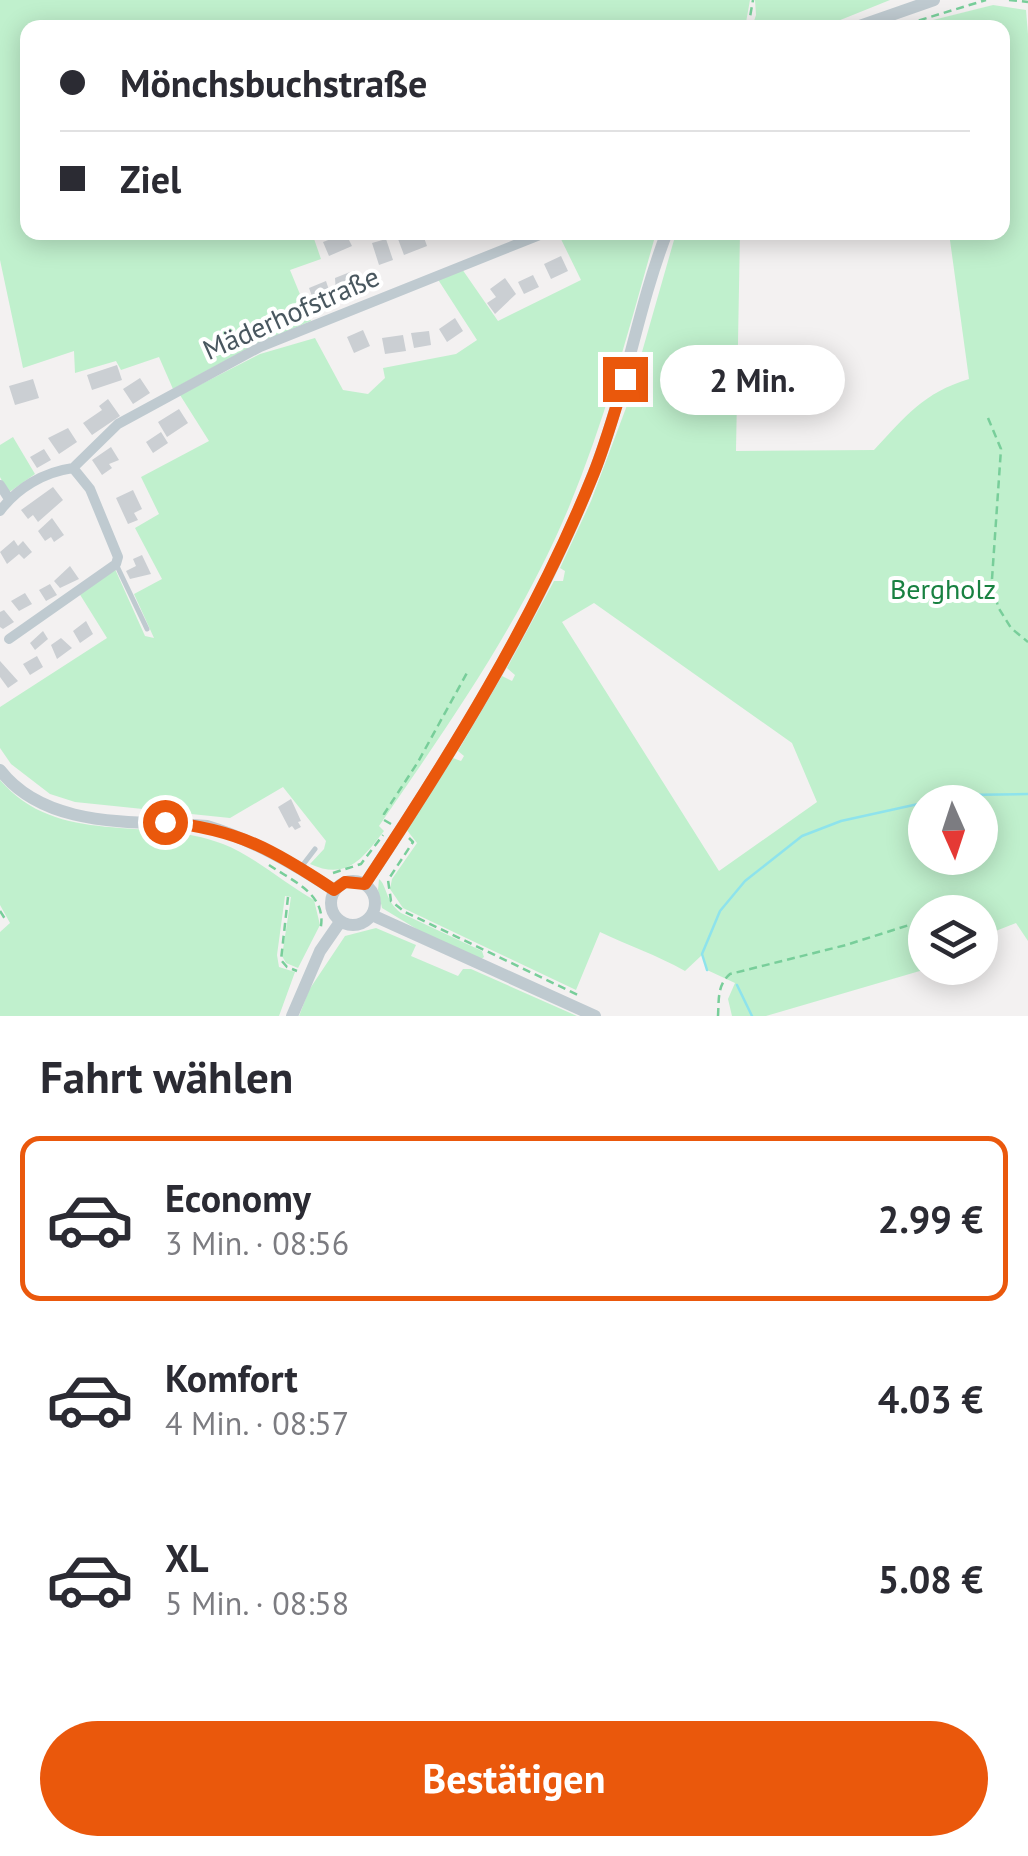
<!DOCTYPE html>
<html lang="de">
<meta charset="utf-8">
<style>
:root{--surface:#fff;--page:#f7f7f7;--text:#2b2b33;--muted:#7c7c81;--line:#e1e1e2;--accent:#ea580c}
body{margin:0;font-family:"PT Sans",sans-serif;background:var(--page);color:var(--text);height:100vh;display:flex;flex-direction:column;font-size:38px;white-space:nowrap}
*{box-sizing:border-box;margin:0}
p{font-size:32px;color:var(--muted)}
.icon{flex:none;width:55px;height:55px;fill:none;stroke:currentColor;stroke-width:2;stroke-linecap:round;stroke-linejoin:round}
.map{position:relative;height:1016px;overflow:hidden}
.panel{display:flex;flex-direction:column;background:var(--surface);flex:1}
.panel>*{flex:none}
.guide{position:absolute;left:20px;top:20px;width:990px;height:220px;border-radius:20px;box-shadow:0 5px 25px #0003;display:grid;align-content:center;height:220px;padding:0 40px;background:var(--surface)}
.needle{width:65px;rotate:177deg}
.fabs{position:absolute;left:908px;top:785px;display:grid;gap:20px}
.fabs a{display:grid;place-items:center;width:90px;height:90px;border-radius:50%;background:var(--surface);box-shadow:0 5px 25px #0003;font-size:50px}
.end{position:absolute;width:45px;height:45px;margin:-22px;border:12px solid #ea580c;background:#fff;box-shadow:0 0 0 5px #fff}
.from{border-radius:50%}
.bubble{position:absolute;height:70px;border-radius:35px;background:var(--surface);box-shadow:0 5px 25px #0003;font-size:32px;font-weight:600;line-height:70px;text-align:center}
.guide b{display:flex;align-items:center;gap:35px;height:95px;font-size:38px}
.guide b+b{border-top:2px solid var(--line)}
.guide i{width:25px;height:25px;background:var(--text)}
ul{padding:0;list-style:none}
li{display:flex;align-items:center;gap:30px;height:165px;margin:0 20px 15px;padding:0 20px;border:5px solid transparent;border-radius:20px}
li div{flex:1}
li b{display:block;font-size:38px}
li em{font-style:normal;font-weight:600}
li.current{border-color:var(--accent)}
li>.icon{width:90px;height:90px;stroke-width:1.5}
h2{padding:0 40px;font-size:45px;line-height:120px}
.cta{display:flex;gap:20px;margin-top:auto;padding:20px 40px}
.cta a{flex:1;height:115px;border-radius:60px;background:var(--accent);color:#fff;font-size:40px;font-weight:600;line-height:115px;text-align:center}
.map>svg:first-child{display:block}
</style>
<div class="map">
<svg width="1028" height="1016" viewBox="0 0 1028 1016">
<rect width="100%" height="100%" fill="#f3f1f1"/>
<path fill="#c0f0cd" fill-rule="evenodd" d="M 0,0 L 750,0 L 745,28 L 28,28 L 28,232 L 312,233 L 321,259 L 290,270 L 311,321 L 254,345 L 173,389 L 159,357 L 121,370 L 116,361 L 75,373 L 74,351 L 23,368 L 0,260 Z
M 755,0 L 890,0 L 823,27 L 752,27 L 756,15 Z
M 993,5 L 1026,10 L 1028,34 L 1028,941 L 1016,923 L 988,934 L 987,950 L 980,952 L 980,912 L 925,912 L 925,968 L 930,968 L 766,1016 L 732,1016 L 728,999 L 735,983 L 707,970 L 702,955 L 685,971 C 657,955 629,946 600,932 L 576,990 L 403,908 L 390,889 L 392,879 L 417,843 L 406,829 L 453,758 L 461,761 L 464,756 L 458,751 L 502,676 L 512,681 L 515,675 L 507,668 L 554,581 L 563,581 L 565,571 L 560,568 L 591,501 L 626,408 L 676,233 L 740,233 L 736,451 L 874,450 C 906,416 923,393 969,379 L 949,233 L 1002,232 L 1002,28 L 922,27 L 921,23 ZM 594,603 L 792,743 L 817,802 L 719,871 L 562,622 ZM 925,802 L 980,802 L 980,858 L 925,858 Z
M 558,233 L 656,233 C 630,325 606,418 569,507 C 521,622 449,724 379,826 L 384,831 C 363,858 347,881 310,864 L 324,849 L 326,841 L 283,787 L 230,818 L 75,802 L 50,794 L 11,764 L 0,748 L 0,707 L 107,638 L 79,593 L 115,569 L 145,636 L 154,638 L 134,594 L 162,579 L 135,528 L 159,514 L 141,477 L 209,441 L 180,395 L 260,354 L 315,338 L 343,390 L 368,394 L 385,378 L 383,368 L 456,354 L 477,340 L 437,278 L 462,269 L 498,321 L 581,280 Z
M 13,437 L 35,474 L 8,493 L 0,477 L 0,445 Z
M 0,780 C 58,848 148,815 223,844 C 254,856 284,883 314,900 L 320,925 L 298,968 L 286,963 L 282,956 L 291,897 L 285,896 L 277,955 L 279,967 L 295,972 L 279,1016 L 0,1016 L 0,932 L 10,923 L 0,905 Z
M 379,879 C 387,885 385,901 401,913 L 482,951 L 484,957 L 480,960 L 420,931 L 382,908 L 378,890 Z
M 376,928 L 416,945 L 411,956 L 458,976 L 463,969 L 471,969 L 577,1016 L 299,1016 L 309,990 L 345,936 Z"/>
<g fill="none" stroke-linecap="round" stroke-linejoin="round">
<path stroke="#8ee3ec" stroke-width="2.5" d="M 707,970 L 702,954 L 720,911 L 745,881 L 802,836 L 841,821 L 959,795 L 1028,794
M 737,985 L 752,1016"/>
</g>
<path fill="#cbcfd3" d="M 415,232 L 422,232 L 427,246 L 404,255 L 398,239 Z
M 341,235 L 343,240 L 348,238 L 352,246 L 329,256 L 323,242 Z
M 386,239 L 393,260 L 379,265 L 372,243 Z
M 561,256 L 568,271 L 551,279 L 544,264 Z
M 355,270 L 360,282 L 336,293 L 335,278 Z
M 533,275 L 539,287 L 524,294 L 518,282 Z
M 505,278 L 516,294 L 495,314 L 487,303 L 496,297 L 490,289 Z
M 326,281 L 331,296 L 314,302 L 309,288 Z
M 455,318 L 463,331 L 447,342 L 439,329 Z
M 363,330 L 370,346 L 354,353 L 347,337 Z
M 429,331 L 431,345 L 414,348 L 411,333 Z
M 403,335 L 406,351 L 385,354 L 382,338 Z
M 117,365 L 122,380 L 92,390 L 87,375 Z
M 140,378 L 150,393 L 133,404 L 123,389 Z
M 33,379 L 39,398 L 15,405 L 9,386 Z
M 108,399 L 120,416 L 92,435 L 83,423 L 102,410 L 99,406 Z
M 179,409 L 188,423 L 167,437 L 158,422 Z
M 68,428 L 77,442 L 59,454 L 48,438 Z
M 161,432 L 168,443 L 153,453 L 146,442 Z
M 111,447 L 119,460 L 109,464 L 112,468 L 102,475 L 92,460 Z
M 44,449 L 51,460 L 37,468 L 30,457 Z
M 53,487 L 63,500 L 38,522 L 33,515 L 28,519 L 21,510 Z
M 133,490 L 142,509 L 134,513 L 138,520 L 128,524 L 116,498 Z
M 52,518 L 64,535 L 54,542 L 51,537 L 45,541 L 38,531 Z
M 14,540 L 18,546 L 23,541 L 32,552 L 24,559 L 19,554 L 7,564 L 0,552 Z
M 142,555 L 151,574 L 130,579 L 126,571 L 136,566 L 133,559 Z
M 70,566 L 79,579 L 60,588 L 54,581 Z
M 50,584 L 57,595 L 46,601 L 39,590 Z
M 25,593 L 32,604 L 19,611 L 11,601 Z
M 4,610 L 14,622 L 3,629 L 0,627 L 0,612 Z
M 86,621 L 93,634 L 80,643 L 73,631 Z
M 43,631 L 48,639 L 35,650 L 30,643 Z
M 61,638 L 72,648 L 57,659 L 51,645 Z
M 37,656 L 43,667 L 30,675 L 23,664 Z
M 0,661 L 18,681 L 8,688 L 0,677 Z
M 291,799 L 301,821 L 298,822 L 301,827 L 295,830 L 292,826 L 289,828 L 278,807 Z"/>
<g fill="none" stroke-linecap="round" stroke-linejoin="round">
<path stroke="#78ce9a" stroke-width="2.5" stroke-dasharray="8 5" stroke-linecap="butt" d="M 1009,0 L 1028,2
M 748,28 L 753,0
M 832,28 L 844,21
M 894,28 L 986,0
M 988,418 L 1001,449 L 992,579 L 998,607 L 1011,628 L 1028,642
M 391,824 L 384,820 L 384,814 L 418,762 L 468,671
M 409,838 L 413,842 L 388,880 L 391,901 L 405,912 L 578,995
M 269,865 C 294,882 329,895 320,931
M 333,873 L 361,864 L 383,835
M 288,897 L 281,960 L 287,967 L 297,971
M 0,911 L 7,922
M 956,912 L 977,908 L 979,912
M 980,914 L 988,932
M 718,1016 C 719,1000 717,985 730,974 L 846,945 L 925,920"/>
<path stroke="#bfcad0" stroke-width="5" d="M 116,564 L 147,629
M 302,866 L 315,849"/>
<path stroke="#bfcad0" stroke-width="10" d="M 73,468 L 118,424 L 260,347 L 547,232
M 0,485 L 9,499
M 0,511 C 17,488 44,472 73,468
M 9,639 L 116,564 L 118,557 L 90,489 L 73,468"/>
<path stroke="#bfcad0" stroke-width="12" d="M 854,28 L 934,0
M 0,770 C 47,831 139,820 207,826 C 253,840 294,864 334,890
M331 903a22 22 0 1 1 44 0a22 22 0 1 1-44 0Z
M 365,884 C 450,756 534,622 591,480 C 624,400 636,312 667,232
M 372,915 L 595,1016
M 292,1016 L 320,951 L 340,922"/>
</g>
<g fill="none" stroke-linecap="round" stroke-linejoin="round">
<path stroke="#ea580c" stroke-width="12" d="M 165,822 C 237,829 274,850 334,890 L 345,882 L 365,884 C 450,756 533,622 591,480 C 605,447 614,412 625,379"/>
</g>
<g text-anchor="middle" stroke-width="8" stroke-linejoin="round" paint-order="stroke">
<g font-size="28" fill="#49575f" stroke="#fff">
<text transform="translate(291 313) rotate(-24)" y="10">Mäderhofstraße</text>
</g>
<g font-size="28" fill="#188141" stroke="#fff">
<text x="943" y="599">Bergholz</text>
</g>
</g>
</svg>
<div class="fabs">
<a><svg class="needle" viewBox="-14 -14 28 28"><path d="M0-13l5 13h-10z" fill="#e53935"/><path d="M0 13l5-13h-10z" fill="#7c7c81"/></svg></a>
<a><svg class="icon" aria-label="layers" viewBox="0 0 24 24"><path d="M12 4l9 5-9 5-9-5zM3 14l9 5 9-5"/></svg></a>
</div>
<i class="end from" style="left:165px;top:822px"></i>
<i class="end" style="left:625px;top:379px"></i>
<div class="bubble" style="left:660px;top:345px;width:185px">2 Min.</div>
<div class="guide">
<b><i class="from"></i>Mönchsbuchstraße</b>
<b><i></i>Ziel</b>
</div>
</div>
<section class="panel">
<h2>Fahrt wählen</h2>
<ul>
<li class="current"><svg class="icon" aria-label="car" viewBox="0 0 24 24"><path d="M5 17H2v-5l4-1 3-4h7l3 4 3 1v5h-3M9 17h6M6 11h13"/><circle cx="7" cy="17" r="2"/><circle cx="17" cy="17" r="2"/></svg><div><b>Economy</b><p>3 Min. · 08:56</p></div><em>2.99 €</em></li>
<li><svg class="icon" aria-label="car" viewBox="0 0 24 24"><path d="M5 17H2v-5l4-1 3-4h7l3 4 3 1v5h-3M9 17h6M6 11h13"/><circle cx="7" cy="17" r="2"/><circle cx="17" cy="17" r="2"/></svg><div><b>Komfort</b><p>4 Min. · 08:57</p></div><em>4.03 €</em></li>
<li><svg class="icon" aria-label="car" viewBox="0 0 24 24"><path d="M5 17H2v-5l4-1 3-4h7l3 4 3 1v5h-3M9 17h6M6 11h13"/><circle cx="7" cy="17" r="2"/><circle cx="17" cy="17" r="2"/></svg><div><b>XL</b><p>5 Min. · 08:58</p></div><em>5.08 €</em></li>
</ul>
<div class="cta"><a>Bestätigen</a></div>
</section>
